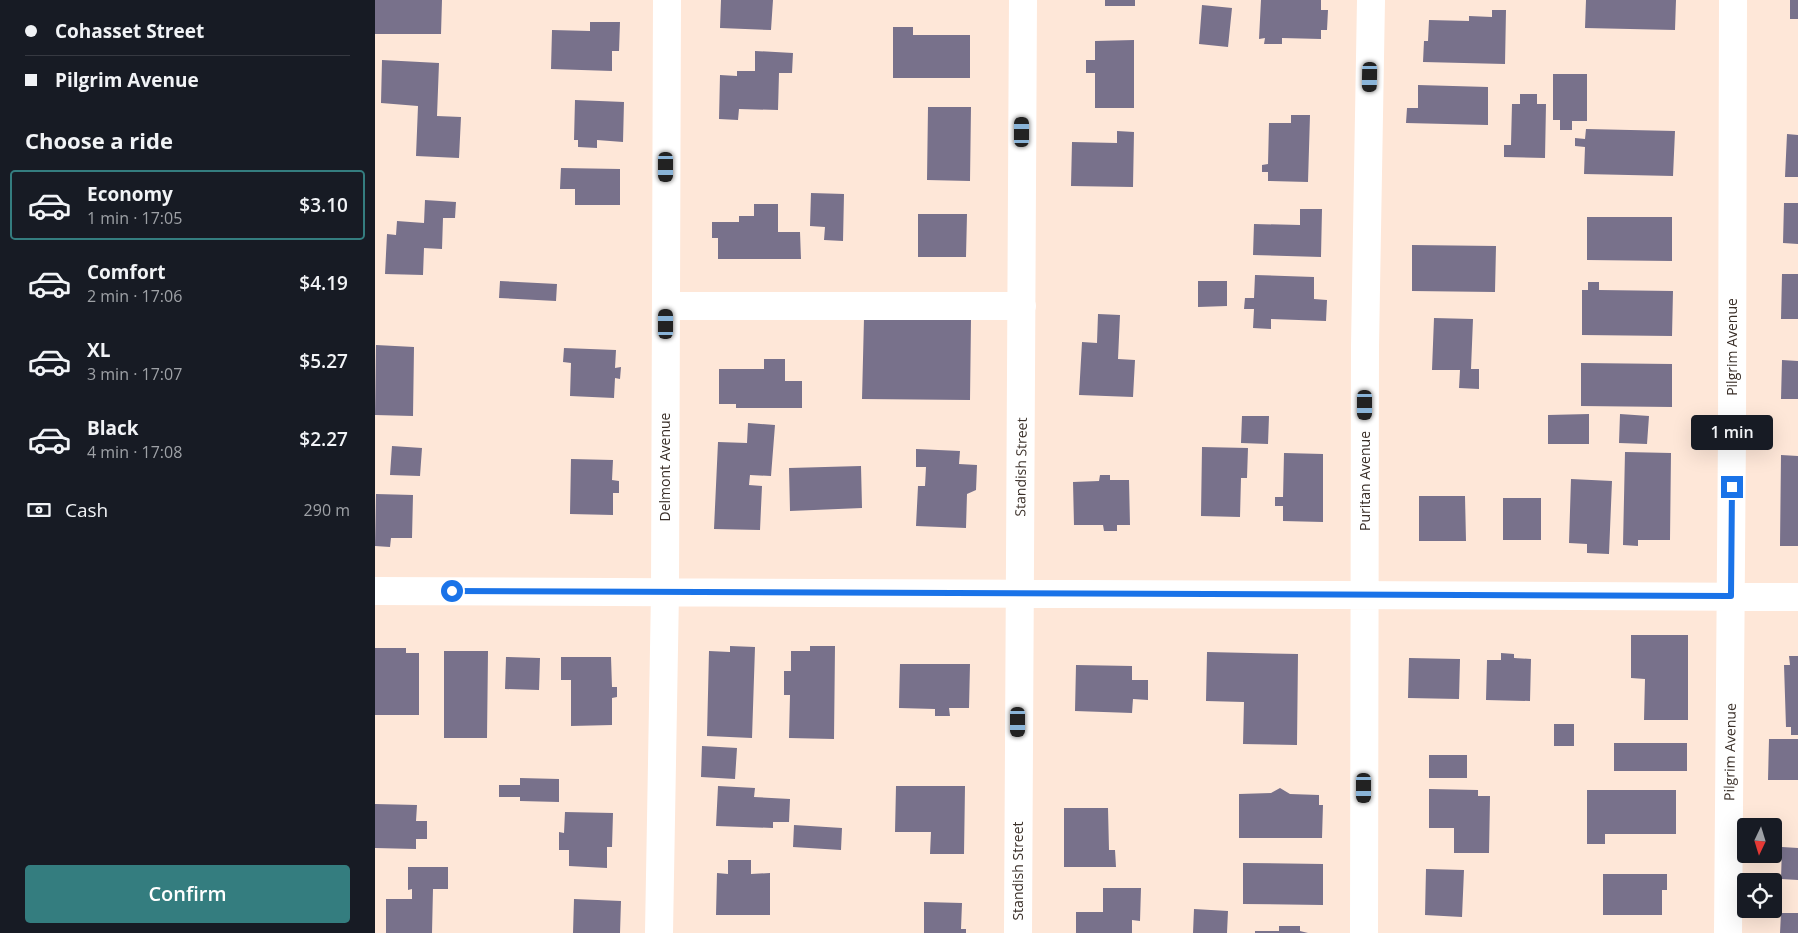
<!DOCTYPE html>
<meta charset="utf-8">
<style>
:root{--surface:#171b24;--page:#20242c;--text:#f1f3f6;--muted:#9ea1a6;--line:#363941;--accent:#347d7f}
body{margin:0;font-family:"Open Sans",sans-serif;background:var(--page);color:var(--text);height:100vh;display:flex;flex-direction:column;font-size:19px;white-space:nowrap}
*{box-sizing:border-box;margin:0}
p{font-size:16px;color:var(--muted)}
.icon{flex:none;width:28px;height:28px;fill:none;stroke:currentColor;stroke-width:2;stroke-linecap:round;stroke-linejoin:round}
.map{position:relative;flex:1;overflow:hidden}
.details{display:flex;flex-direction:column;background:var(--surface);width:375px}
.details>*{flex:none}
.top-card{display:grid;align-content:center;height:110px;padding:0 25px;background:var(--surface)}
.needle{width:32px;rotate:184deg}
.buttons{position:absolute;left:1362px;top:818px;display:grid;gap:10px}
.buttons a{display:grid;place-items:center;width:45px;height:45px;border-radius:5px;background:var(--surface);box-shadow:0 5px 20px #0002;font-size:25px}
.end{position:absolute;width:22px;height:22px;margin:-11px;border:6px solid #1a73e8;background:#fff;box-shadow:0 0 0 2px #fff}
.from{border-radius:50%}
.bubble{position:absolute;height:35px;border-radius:5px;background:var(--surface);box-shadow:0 5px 20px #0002;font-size:16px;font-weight:600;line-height:35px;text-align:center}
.car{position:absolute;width:15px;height:30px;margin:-15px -8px;border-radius:6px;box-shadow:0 0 4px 1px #0007;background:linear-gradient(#222 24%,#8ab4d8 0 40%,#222 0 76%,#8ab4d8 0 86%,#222 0)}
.top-card b{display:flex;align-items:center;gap:18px;height:48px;font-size:19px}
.top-card b+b{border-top:1px solid var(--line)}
.top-card i{width:12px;height:12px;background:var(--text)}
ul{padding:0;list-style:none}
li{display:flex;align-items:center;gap:15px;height:70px;margin:0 10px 8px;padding:0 15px;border:2px solid transparent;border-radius:5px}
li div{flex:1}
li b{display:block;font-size:19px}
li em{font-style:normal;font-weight:600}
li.selected{border-color:var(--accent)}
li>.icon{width:45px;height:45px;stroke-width:1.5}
h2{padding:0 25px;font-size:22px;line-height:60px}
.pay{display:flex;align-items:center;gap:12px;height:55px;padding:0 25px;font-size:19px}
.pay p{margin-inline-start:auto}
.primary-button{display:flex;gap:10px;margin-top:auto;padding:10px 25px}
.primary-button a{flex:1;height:58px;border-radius:5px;background:var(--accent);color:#fff;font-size:20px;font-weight:600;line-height:58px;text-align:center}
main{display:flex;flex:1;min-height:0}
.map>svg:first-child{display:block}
</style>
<main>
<section class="details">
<div class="top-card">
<b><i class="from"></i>Cohasset Street</b>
<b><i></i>Pilgrim Avenue</b>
</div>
<h2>Choose a ride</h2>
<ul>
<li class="selected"><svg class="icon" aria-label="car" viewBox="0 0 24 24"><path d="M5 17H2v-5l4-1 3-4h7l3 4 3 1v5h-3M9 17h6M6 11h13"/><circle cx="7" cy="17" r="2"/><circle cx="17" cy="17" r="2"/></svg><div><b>Economy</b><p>1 min · 17:05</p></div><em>$3.10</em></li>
<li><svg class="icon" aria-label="car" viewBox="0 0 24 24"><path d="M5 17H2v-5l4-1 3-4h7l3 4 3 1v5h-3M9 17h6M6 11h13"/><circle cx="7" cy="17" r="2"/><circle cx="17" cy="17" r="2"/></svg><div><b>Comfort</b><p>2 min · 17:06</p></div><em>$4.19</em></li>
<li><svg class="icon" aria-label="car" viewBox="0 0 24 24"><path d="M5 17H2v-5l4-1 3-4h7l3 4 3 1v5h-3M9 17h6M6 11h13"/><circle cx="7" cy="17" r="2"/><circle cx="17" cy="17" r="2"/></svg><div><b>XL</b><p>3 min · 17:07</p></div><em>$5.27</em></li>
<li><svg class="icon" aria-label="car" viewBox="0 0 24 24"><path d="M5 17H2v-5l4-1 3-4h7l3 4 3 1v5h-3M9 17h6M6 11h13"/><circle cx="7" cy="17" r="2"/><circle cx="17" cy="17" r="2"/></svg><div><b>Black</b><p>4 min · 17:08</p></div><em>$2.27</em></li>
</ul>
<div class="pay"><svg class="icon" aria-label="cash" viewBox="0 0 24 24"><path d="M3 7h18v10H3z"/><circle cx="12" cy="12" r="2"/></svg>Cash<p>290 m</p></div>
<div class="primary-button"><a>Confirm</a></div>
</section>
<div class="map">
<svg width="1423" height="933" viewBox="0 0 1423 933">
<rect width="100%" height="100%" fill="#fee7d8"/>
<path fill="#78718b" d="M 0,0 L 67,0 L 66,34 L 0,34 Z
M 346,0 L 398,0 L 396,30 L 345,28 Z
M 730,0 L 760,0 L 760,6 L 730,6 Z
M 886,0 L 946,0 L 946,10 L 953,10 L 952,30 L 946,30 L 946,39 L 907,38 L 907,44 L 889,44 L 890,38 L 884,39 Z
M 1211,0 L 1301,0 L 1300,30 L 1210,28 Z
M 1415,0 L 1423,0 L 1423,19 L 1415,19 Z
M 827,5 L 857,8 L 853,47 L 824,44 Z
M 1117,10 L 1131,10 L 1130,64 L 1048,62 L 1049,41 L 1053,41 L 1054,20 L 1094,21 L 1094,16 L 1117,17 Z
M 215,22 L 245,22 L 244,51 L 237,51 L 237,71 L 176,69 L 177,30 L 215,31 Z
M 518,27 L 538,27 L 538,35 L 595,35 L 595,78 L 518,78 Z
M 759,40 L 759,108 L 720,108 L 720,73 L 711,73 L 711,60 L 720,60 L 720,41 Z
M 380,51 L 418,53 L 417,73 L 404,73 L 403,110 L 364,109 L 363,120 L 344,119 L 345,75 L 362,76 L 362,71 L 380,71 Z
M 7,60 L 64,63 L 62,116 L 86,117 L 84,158 L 41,156 L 43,106 L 6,103 Z
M 1178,74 L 1212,74 L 1212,121 L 1197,121 L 1197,130 L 1185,130 L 1185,120 L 1178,120 Z
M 1043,85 L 1113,87 L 1113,125 L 1031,123 L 1032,108 L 1043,108 Z
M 1145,94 L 1162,94 L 1162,104 L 1171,104 L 1170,158 L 1129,157 L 1129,145 L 1136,145 L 1137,104 L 1145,104 Z
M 200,100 L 249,102 L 248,142 L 222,140 L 222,148 L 203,147 L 203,140 L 199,140 Z
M 553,107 L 596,107 L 595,181 L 552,180 Z
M 916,115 L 935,115 L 933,182 L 893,181 L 893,172 L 887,172 L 887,165 L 893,164 L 894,123 L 916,123 Z
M 1211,129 L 1300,131 L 1298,176 L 1209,174 L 1210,147 L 1200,146 L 1200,138 L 1210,139 Z
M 742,131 L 759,132 L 758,187 L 696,186 L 697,142 L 742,143 Z
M 1412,134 L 1423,135 L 1423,177 L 1410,177 Z
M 186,168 L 245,169 L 245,205 L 200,205 L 200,189 L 185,189 Z
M 436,193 L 469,194 L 468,241 L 449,240 L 450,227 L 435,226 Z
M 50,200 L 81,202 L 80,218 L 68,218 L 67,249 L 49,248 L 48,275 L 10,274 L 12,234 L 21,235 L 22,221 L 49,223 Z
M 1409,203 L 1423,203 L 1423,244 L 1408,243 Z
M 379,204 L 403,204 L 403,232 L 425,232 L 426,259 L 343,259 L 343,238 L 337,238 L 337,222 L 364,222 L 364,216 L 379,216 Z
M 925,209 L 947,209 L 946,257 L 878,255 L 879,224 L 925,225 Z
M 543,214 L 592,214 L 591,257 L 543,257 Z
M 1212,217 L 1297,217 L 1297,261 L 1212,260 Z
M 1037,245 L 1121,246 L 1120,292 L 1037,291 Z
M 1407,274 L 1423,274 L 1423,319 L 1406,319 Z
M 880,275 L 939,277 L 939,299 L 952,300 L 951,321 L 896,319 L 896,329 L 878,328 L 879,309 L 869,309 L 870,298 L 879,298 Z
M 125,281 L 182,284 L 181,301 L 124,298 Z
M 823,281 L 852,281 L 852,306 L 823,307 Z
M 1213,282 L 1224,282 L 1224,290 L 1298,291 L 1297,336 L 1207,335 L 1207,290 L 1213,290 Z
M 723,314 L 745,315 L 743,359 L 760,360 L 758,397 L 704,395 L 707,342 L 722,343 Z
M 489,318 L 596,320 L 595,400 L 487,399 Z
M 1059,318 L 1098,319 L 1096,369 L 1104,369 L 1104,389 L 1084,388 L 1085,370 L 1057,370 Z
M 1,345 L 39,347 L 38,416 L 0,415 Z
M 189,348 L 241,350 L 240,368 L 246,367 L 245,379 L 240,378 L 239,398 L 195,396 L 196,363 L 188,362 Z
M 389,359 L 410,359 L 410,381 L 427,381 L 427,408 L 361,408 L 361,404 L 344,404 L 344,369 L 389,369 Z
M 1407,360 L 1423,361 L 1423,399 L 1406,399 Z
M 1206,363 L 1297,364 L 1297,407 L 1206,406 Z
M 1214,414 L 1214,444 L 1173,444 L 1173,415 Z
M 1245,414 L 1274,416 L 1272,444 L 1244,443 Z
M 867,416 L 894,416 L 893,444 L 866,443 Z
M 373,423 L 400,425 L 396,476 L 375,475 L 374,485 L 387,486 L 385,530 L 339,529 L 343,442 L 372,443 Z
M 17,446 L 47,448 L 45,476 L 15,475 Z
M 827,447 L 873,448 L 872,478 L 866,478 L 865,517 L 826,516 Z
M 541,449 L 585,451 L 584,464 L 602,465 L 601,490 L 592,494 L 591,528 L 541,526 L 543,486 L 550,486 L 551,467 L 541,467 Z
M 1250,452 L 1296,453 L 1295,540 L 1263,540 L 1263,546 L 1248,545 Z
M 909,453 L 948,454 L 948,522 L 908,521 L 908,506 L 900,506 L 900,497 L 908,497 Z
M 1406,455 L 1423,456 L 1423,546 L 1405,546 Z
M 196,459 L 238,460 L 237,480 L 244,481 L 244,493 L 238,493 L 238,515 L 195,514 Z
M 486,466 L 487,508 L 415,511 L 414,468 Z
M 725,475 L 735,475 L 735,480 L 754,480 L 755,525 L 742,525 L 742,531 L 729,531 L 728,525 L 699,525 L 698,482 L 724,481 Z
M 1196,479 L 1237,481 L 1234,554 L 1212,553 L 1212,544 L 1194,543 Z
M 1,494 L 38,495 L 37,538 L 16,538 L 15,547 L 0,546 Z
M 1044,496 L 1090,496 L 1091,541 L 1044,541 Z
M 1128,498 L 1166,498 L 1166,540 L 1128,540 Z
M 1256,635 L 1313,635 L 1313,720 L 1269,720 L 1270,679 L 1256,678 Z
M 355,646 L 380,647 L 377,738 L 332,736 L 334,651 L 355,652 Z
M 435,646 L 460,646 L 459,739 L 414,738 L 415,695 L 409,695 L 409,671 L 416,671 L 416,651 L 435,651 Z
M 0,648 L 31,648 L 31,653 L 44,653 L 44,715 L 0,715 Z
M 69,651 L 113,651 L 112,738 L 69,738 Z
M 832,652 L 923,654 L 922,745 L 868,744 L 869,702 L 831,701 Z
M 1126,653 L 1139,654 L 1139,658 L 1156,659 L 1155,701 L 1111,700 L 1112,660 L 1126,660 Z
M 1414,656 L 1423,656 L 1423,735 L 1416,735 L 1416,727 L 1411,727 L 1409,665 L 1415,665 Z
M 131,657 L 165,658 L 164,690 L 130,689 Z
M 186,657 L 236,657 L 237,687 L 242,687 L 242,697 L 237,698 L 237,725 L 196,726 L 196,680 L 186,680 Z
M 1034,658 L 1085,659 L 1084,699 L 1033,698 Z
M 525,664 L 595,664 L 594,708 L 574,708 L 575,716 L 560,716 L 560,709 L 524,708 Z
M 701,665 L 757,666 L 757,680 L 773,680 L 773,700 L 758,699 L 757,713 L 700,711 Z
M 1179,724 L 1199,724 L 1199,746 L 1179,746 Z
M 1394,739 L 1423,739 L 1423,780 L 1393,780 Z
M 1239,743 L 1312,743 L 1312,771 L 1239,771 Z
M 327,746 L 362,748 L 360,779 L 326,777 Z
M 1054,755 L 1092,755 L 1092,778 L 1054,778 Z
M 145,778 L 184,779 L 184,802 L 145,801 L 145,797 L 124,797 L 124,785 L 145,785 Z
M 343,786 L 380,788 L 379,797 L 415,799 L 414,822 L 398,822 L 398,828 L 341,826 Z
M 521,786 L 590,786 L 589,854 L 555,854 L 556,832 L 520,832 Z
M 905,788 L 915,794 L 944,795 L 944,805 L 948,805 L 947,838 L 864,838 L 864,794 L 896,793 Z
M 1054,789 L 1103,790 L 1103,796 L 1115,796 L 1114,853 L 1079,853 L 1079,828 L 1054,828 Z
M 1212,790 L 1301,790 L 1301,834 L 1230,834 L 1230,844 L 1212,844 Z
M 0,804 L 42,805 L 41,821 L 52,821 L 52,839 L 41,839 L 41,849 L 0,848 Z
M 689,808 L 733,808 L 734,850 L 740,850 L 741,867 L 689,867 Z
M 190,812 L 238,813 L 237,847 L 232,847 L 232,868 L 194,866 L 194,850 L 184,850 L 184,832 L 189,833 Z
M 419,825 L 467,828 L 466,850 L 418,847 Z
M 1407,847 L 1423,848 L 1423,880 L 1406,879 Z
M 353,860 L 376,860 L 376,874 L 395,873 L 395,915 L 341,915 L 342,873 L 353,874 Z
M 868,863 L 948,864 L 948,905 L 868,904 Z
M 33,867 L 73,867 L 73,889 L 58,889 L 57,933 L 11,933 L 11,899 L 37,899 L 37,889 L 33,890 Z
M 1051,869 L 1089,870 L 1087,917 L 1050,915 Z
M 1228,874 L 1292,874 L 1292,890 L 1287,890 L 1287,915 L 1228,915 Z
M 728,888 L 766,888 L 765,921 L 757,920 L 757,933 L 701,933 L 701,912 L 728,912 Z
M 199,899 L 246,901 L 245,933 L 198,933 Z
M 549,902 L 587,903 L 586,929 L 591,929 L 591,933 L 549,933 Z
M 819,909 L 853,911 L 852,933 L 818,933 Z
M 1406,913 L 1423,913 L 1423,933 L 1405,933 Z
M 904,926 L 925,926 L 925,931 L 933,933 L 880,933 L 880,931 L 904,931 Z"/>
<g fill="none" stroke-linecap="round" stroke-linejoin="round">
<path stroke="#fff" stroke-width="28" d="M 291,306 L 647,306
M 0,591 L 1423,597
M 284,933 L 290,592 L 292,0
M 643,933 L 648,0
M 989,933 L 990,346 L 996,0
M 1353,933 L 1357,433 L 1358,0"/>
</g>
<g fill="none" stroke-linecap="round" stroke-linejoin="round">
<path stroke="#1a73e8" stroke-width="6" d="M 77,591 L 1356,596 L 1357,487"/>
</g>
<g text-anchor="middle" stroke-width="5" stroke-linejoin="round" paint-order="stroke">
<g font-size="14" fill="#3a2f28" stroke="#fff">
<text transform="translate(1357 347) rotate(-90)" y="5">Pilgrim Avenue</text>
<text transform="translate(290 467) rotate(-90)" y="5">Delmont Avenue</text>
<text transform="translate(646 467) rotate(-89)" y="5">Standish Street</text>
<text transform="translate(990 481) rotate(-90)" y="5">Puritan Avenue</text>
<text transform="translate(1355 752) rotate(-89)" y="5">Pilgrim Avenue</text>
<text transform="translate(643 871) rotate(-90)" y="5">Standish Street</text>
</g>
</g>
</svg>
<div class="buttons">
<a><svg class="needle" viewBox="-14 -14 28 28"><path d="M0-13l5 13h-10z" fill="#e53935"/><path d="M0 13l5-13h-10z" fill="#9ea1a6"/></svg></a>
<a><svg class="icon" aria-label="locate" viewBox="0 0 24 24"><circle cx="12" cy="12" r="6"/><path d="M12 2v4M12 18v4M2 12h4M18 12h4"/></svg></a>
</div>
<i class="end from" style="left:77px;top:591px"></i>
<i class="end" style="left:1357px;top:487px"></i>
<div class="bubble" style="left:1316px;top:415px;width:82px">1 min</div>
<i class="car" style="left:995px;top:77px;rotate:181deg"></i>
<i class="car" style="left:647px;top:132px;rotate:0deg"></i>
<i class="car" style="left:291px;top:167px;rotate:180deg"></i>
<i class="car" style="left:291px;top:324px;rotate:0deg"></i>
<i class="car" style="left:990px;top:405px;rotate:180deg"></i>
<i class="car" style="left:643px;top:722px;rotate:180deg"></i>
<i class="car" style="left:989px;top:788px;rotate:180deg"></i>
</div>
</main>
